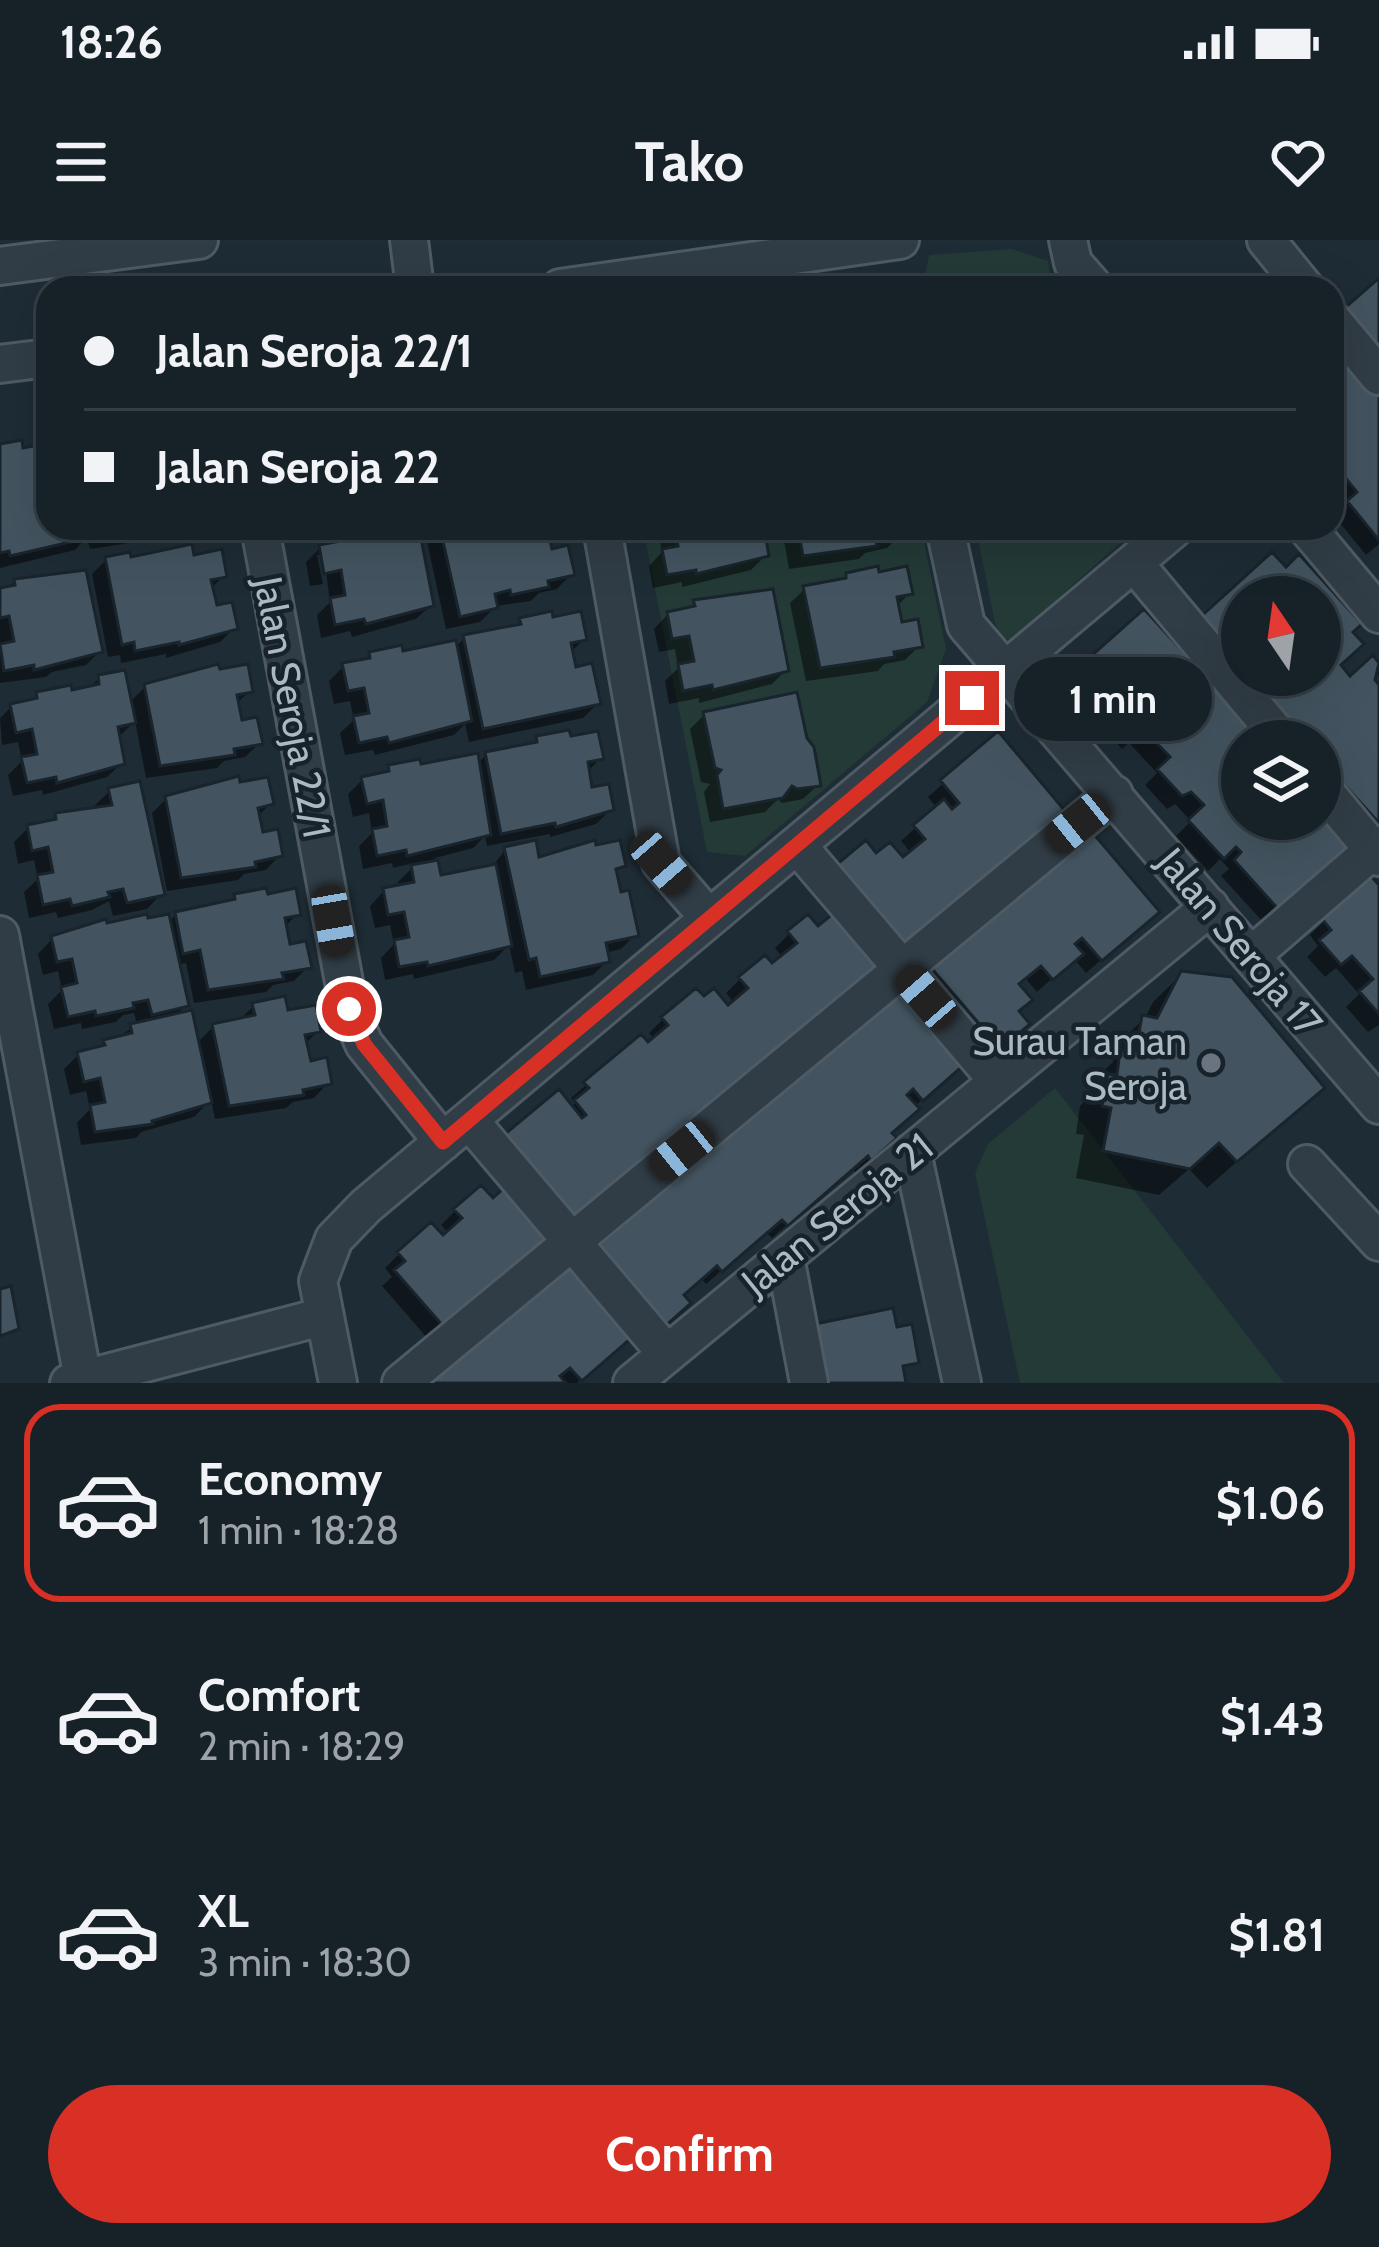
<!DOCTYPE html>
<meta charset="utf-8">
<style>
:root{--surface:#162128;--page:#1f2930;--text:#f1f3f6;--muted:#9ea3a8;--line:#353e45;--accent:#d93025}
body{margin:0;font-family:Cabin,sans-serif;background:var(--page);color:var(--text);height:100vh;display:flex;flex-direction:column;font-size:45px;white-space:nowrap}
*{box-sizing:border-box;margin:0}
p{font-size:39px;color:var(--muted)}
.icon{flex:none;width:66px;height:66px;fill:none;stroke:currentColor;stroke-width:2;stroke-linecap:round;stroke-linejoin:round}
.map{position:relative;height:1143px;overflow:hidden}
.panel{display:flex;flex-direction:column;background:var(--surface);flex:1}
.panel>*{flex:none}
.top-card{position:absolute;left:36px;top:36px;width:1308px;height:264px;border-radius:36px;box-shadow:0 12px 48px #0002,0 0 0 3px var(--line);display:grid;align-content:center;height:264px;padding:0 48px;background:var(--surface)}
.needle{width:78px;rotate:347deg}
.controls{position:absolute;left:1221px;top:336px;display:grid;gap:24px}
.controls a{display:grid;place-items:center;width:120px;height:120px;border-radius:50%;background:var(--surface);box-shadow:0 12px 48px #0002,0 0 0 3px var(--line);font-size:60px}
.end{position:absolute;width:54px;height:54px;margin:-27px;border:15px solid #d93025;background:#fff;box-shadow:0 0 0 6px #fff}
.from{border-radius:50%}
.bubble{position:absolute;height:84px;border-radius:42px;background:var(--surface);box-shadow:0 12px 48px #0002,0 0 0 3px var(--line);font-size:39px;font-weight:800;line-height:84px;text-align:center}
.car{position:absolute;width:36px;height:72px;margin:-36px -18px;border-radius:15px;box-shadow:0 0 9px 3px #0007;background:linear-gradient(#222 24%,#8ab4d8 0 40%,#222 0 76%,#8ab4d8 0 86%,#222 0)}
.top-card b{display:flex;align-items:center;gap:42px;height:114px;font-size:45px}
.top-card b+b{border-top:3px solid var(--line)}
.top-card i{width:30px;height:30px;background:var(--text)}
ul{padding:21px 0 0;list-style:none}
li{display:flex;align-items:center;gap:36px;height:198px;margin:0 24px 18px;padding:0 24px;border:6px solid transparent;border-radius:36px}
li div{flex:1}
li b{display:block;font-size:45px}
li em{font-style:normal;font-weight:800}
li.selected{border-color:var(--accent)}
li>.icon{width:108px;height:108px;stroke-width:1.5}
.cta{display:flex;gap:24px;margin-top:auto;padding:24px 48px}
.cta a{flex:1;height:138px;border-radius:72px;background:var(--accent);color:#fff;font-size:48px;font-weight:800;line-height:138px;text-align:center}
.status{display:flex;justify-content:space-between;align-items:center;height:84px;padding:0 60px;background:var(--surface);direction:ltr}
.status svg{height:33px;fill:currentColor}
header{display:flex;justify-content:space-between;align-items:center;height:156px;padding:0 48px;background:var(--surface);font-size:54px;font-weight:800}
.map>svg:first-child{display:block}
</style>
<div class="status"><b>18:26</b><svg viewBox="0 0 49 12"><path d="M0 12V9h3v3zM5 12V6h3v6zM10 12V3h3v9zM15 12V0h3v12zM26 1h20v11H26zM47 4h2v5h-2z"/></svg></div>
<header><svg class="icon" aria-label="menu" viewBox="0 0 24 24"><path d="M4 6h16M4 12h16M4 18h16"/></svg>Tako<svg class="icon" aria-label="heart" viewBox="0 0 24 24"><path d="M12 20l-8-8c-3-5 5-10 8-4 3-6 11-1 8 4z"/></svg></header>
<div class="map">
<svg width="1379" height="1143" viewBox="0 0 1379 1143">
<rect width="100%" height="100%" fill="#1e2c35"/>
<path fill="#233a37" d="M 1012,9 L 1048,21 L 1050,36 L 972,48 L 923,48 L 929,15 Z
M 643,288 L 921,288 L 946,409 L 927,462 L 745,616 L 707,612 Z
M 976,288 L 1137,288 L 1011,400 L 1000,397 L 995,383 Z
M 1055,848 L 1284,1143 L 1020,1143 L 975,933 L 988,904 Z"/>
<path fill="#0007" fill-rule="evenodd" d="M 1379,42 L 1379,304 L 1366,315 L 1335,277 L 1344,268 L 1332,253 L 1332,84 Z
M 48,196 L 48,288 L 190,288 L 176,291 L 170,297 L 90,309 L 87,297 L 75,310 L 0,328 L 0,207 L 21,211 L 36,208 Z
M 288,288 L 333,288 L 290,298 Z
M 416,288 L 431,365 L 416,379 L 352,397 L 350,391 L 321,398 L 317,375 L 330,362 L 324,315 L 317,315 L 323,344 L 310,346 L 306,322 L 320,308 L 339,304 L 346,297 Z
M 424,288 L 551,288 L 545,293 L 550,312 L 571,334 L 557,349 L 539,353 L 531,361 L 496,366 L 480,382 L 446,389 Z
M 641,288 L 761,288 L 766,315 L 751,330 L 682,347 L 682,342 L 653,348 L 649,326 L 662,312 L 658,292 L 643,295 Z
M 770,288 L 901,288 L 902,294 L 887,308 L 865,313 L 859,319 L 789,329 L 782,289 L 770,291 Z
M 1299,318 L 1350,392 L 1337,425 L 1350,441 L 1372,420 L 1379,427 L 1379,434 L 1372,441 L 1379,449 L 1379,581 L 1363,595 L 1320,547 L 1320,501 L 1278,501 L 1198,383 L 1285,331 ZM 1242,357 L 1320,357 L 1320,435 L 1242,435 Z
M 106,320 L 224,336 L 210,349 L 214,369 L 234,388 L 220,402 L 166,418 L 166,414 L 121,423 L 120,415 L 108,417 L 92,334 Z
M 847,335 L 910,353 L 896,367 L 899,386 L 919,406 L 905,420 L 884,424 L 878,431 L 806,441 L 790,363 L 805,349 L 840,342 Z
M 15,342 L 100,411 L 86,425 L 52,432 L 46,437 L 0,443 L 0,352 Z
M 695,363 L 786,430 L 772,444 L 699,463 L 699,458 L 669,464 L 665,441 L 678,428 L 675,409 L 659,412 L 654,389 L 668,374 L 687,370 Z
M 521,381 L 584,399 L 570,413 L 574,430 L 598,463 L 583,478 L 469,502 L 465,484 L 454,495 L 375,515 L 373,510 L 345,515 L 340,493 L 354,480 L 350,461 L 334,464 L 329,441 L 344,426 L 362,423 L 370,414 L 454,408 L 465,398 L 514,388 Z
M 1090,421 L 1242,501 L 1242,579 L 1320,579 L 1338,614 L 1263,682 L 1221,636 L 1229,629 L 1220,619 L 1208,631 L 1176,596 L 1191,581 L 1175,564 L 1167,569 L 1145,545 L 1157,533 L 1129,503 L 1122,509 L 1106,492 L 1115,483 L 1076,435 Z
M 99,438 L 129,463 L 145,447 L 250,451 L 236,464 L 240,484 L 260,503 L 245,517 L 224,521 L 217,528 L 146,538 L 135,481 L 117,499 L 122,523 L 107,537 L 43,555 L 42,550 L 13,556 L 8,535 L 22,521 L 18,502 L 2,505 L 0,478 L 12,466 L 30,463 L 38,455 L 87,450 Z
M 704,475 L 818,545 L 803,559 L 782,563 L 778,559 L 765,572 L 710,582 L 704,552 L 710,544 L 701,542 L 690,489 Z
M 997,496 L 1067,577 L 563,1006 L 570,868 L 575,863 L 571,858 L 640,798 L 647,806 L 655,800 L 649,793 L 663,779 L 727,769 L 734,763 L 726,753 L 740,739 L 771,728 L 783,718 L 775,708 L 789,694 L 808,678 L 818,690 L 846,667 L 876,617 L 903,622 L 912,614 L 901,601 L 937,568 L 928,557 Z
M 537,499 L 601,518 L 587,532 L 590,550 L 611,569 L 596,584 L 550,597 L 550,594 L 487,606 L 485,596 L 473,608 L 435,618 L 439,638 L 491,628 L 505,610 L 537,620 L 622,625 L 614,634 L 635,695 L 621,709 L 605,713 L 607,721 L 593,735 L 526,750 L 522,731 L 515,733 L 509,705 L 494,720 L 414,739 L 413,734 L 385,740 L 381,718 L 394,704 L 390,685 L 375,688 L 370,666 L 384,651 L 399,648 L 398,642 L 418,622 L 393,628 L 392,623 L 363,629 L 359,606 L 372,593 L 369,573 L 353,577 L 348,554 L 362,540 L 382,536 L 390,528 L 477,524 L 486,515 L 531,506 Z
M 110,551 L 161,654 L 147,669 L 113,676 L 109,661 L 92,670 L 58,678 L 56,672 L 29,678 L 24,652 L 38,639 L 34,620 L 18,624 L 14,602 L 28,588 L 49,583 L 56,576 L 96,571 L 95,565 Z
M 166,559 L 271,563 L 257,577 L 261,596 L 280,615 L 266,630 L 244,634 L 238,640 L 167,651 L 152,573 Z
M 1379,650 L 1379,785 L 1368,792 L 1346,767 L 1359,754 L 1336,728 L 1325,737 L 1307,717 L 1318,706 L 1310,695 L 1324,681 Z
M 236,657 L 297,674 L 284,688 L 287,707 L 308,727 L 294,741 L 273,745 L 266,752 L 194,763 L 186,723 L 177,725 L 186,765 L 174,777 L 196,804 L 214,786 L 238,782 L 254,765 L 286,774 L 318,791 L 304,805 L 308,824 L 328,843 L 314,858 L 293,862 L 286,868 L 215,879 L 211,860 L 194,877 L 141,892 L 136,898 L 81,905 L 77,883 L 90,869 L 86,851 L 70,855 L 64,829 L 79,814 L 97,810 L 137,785 L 134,773 L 123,775 L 116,782 L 82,789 L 81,783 L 54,789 L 48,764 L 62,750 L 58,731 L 43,735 L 38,714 L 52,699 L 105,686 L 168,683 L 176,674 L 229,664 Z
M 1141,686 L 1086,733 L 1074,719 L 1037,752 L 1025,738 L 1016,745 L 1012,798 L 985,821 L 914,738 L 928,724 Z
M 1182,734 L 1321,848 L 1207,948 L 1189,929 L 1159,955 L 1076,938 L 1084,895 L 1076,894 L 1080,866 L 1091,854 L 1093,841 L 1113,822 L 1115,806 L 1145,778 L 1153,762 Z
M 902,743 L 954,831 L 914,867 L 889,894 L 879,912 L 856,933 L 852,928 L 772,998 L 766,992 L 706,1044 L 701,1038 L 680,1056 L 648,1099 Z
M 493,962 L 435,1107 L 382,1046 L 392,1037 L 385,1028 L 399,1014 L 443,999 L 449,994 L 441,985 L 455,971 Z
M 543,1046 L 618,1108 L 577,1143 L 427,1143 Z"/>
<path fill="#435460" stroke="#19242c" stroke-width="3" d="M 1379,38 L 1379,115 L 1340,72 Z
M 1332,96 L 1379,152 L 1379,300 L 1347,261 L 1357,252 L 1344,236 L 1335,243 L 1332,239 Z
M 22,200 L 23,208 L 48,203 L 48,288 L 91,288 L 92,297 L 10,316 L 9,311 L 0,313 L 0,204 Z
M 102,288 L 144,288 L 103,296 Z
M 373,288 L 380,288 L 380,292 L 419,288 L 434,366 L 366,384 L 364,379 L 335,385 L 330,358 L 345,355 L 341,330 L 324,334 L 319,305 L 346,300 L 345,294 Z
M 440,288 L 547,288 L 552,309 L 568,305 L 575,335 L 548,341 L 549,347 L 511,355 L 510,350 L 495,354 L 498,368 L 460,377 Z
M 674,288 L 764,288 L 769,316 L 696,334 L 696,330 L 667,335 L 662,309 L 678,306 Z
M 798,288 L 904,288 L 905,295 L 876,301 L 877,306 L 803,316 Z
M 192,304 L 194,315 L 222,309 L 227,337 L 211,340 L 217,365 L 232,362 L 238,389 L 179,405 L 179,402 L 135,411 L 134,402 L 122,405 L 105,317 L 130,312 L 131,317 Z
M 1272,312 L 1286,327 L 1299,314 L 1362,384 L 1353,392 L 1364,404 L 1341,425 L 1350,436 L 1373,415 L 1379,423 L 1375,440 L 1379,445 L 1379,583 L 1320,518 L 1320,501 L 1305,501 L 1246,435 L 1320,435 L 1320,357 L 1242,357 L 1242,431 L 1196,381 Z
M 878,326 L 879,332 L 907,326 L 913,354 L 897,357 L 902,382 L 918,379 L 923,407 L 894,412 L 895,417 L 820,428 L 803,346 L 846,338 L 846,333 Z
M 86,330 L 103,412 L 34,430 L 34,425 L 4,431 L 0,404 L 14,401 L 9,376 L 0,378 L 0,348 L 15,345 L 14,339 Z
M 773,349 L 789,431 L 713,450 L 712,445 L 683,451 L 678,424 L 694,421 L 689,396 L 672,399 L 667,372 L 695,366 L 693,360 Z
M 1144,369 L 1265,501 L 1242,501 L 1242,579 L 1320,579 L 1320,560 L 1356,600 L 1279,670 L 1234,620 L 1241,612 L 1236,607 L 1224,619 L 1188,580 L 1204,565 L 1191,552 L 1182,556 L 1157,529 L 1170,517 L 1145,491 L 1138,497 L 1118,475 L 1127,467 L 1088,419 Z
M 552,371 L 553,377 L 581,371 L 587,400 L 571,403 L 576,427 L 592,423 L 601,464 L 483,489 L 463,395 L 521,384 L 519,378 Z
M 456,400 L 472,481 L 389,503 L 387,497 L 359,503 L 353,476 L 369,473 L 364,448 L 348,451 L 342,423 L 370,418 L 369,412 L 402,405 L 403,411 Z
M 218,424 L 220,429 L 248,424 L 253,452 L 237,455 L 242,480 L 257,477 L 263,504 L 234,509 L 235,515 L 160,526 L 144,444 Z
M 125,430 L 136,483 L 118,487 L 125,524 L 57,543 L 56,537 L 27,543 L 21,517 L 37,514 L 32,489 L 16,493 L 10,464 L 37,458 L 36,452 L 71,445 L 72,450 L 99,444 L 98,435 Z
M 797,452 L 807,498 L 814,507 L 821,546 L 797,549 L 792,546 L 783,558 L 723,569 L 717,535 L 721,530 L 715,528 L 703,472 Z
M 569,490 L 571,496 L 598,491 L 604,519 L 588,522 L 592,547 L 609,544 L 614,570 L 556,587 L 555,583 L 501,594 L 485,512 L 537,502 L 536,496 Z
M 998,491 L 1071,578 L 910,712 L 836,625 L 866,600 L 876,613 L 890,602 L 903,617 L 925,599 L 913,585 L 944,559 L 952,569 L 959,563 L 940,540 Z
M 478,513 L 491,595 L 407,616 L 406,610 L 377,616 L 372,589 L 387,586 L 383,560 L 367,564 L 361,537 L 389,531 L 388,525 L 420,519 L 421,524 Z
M 239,536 L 240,542 L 268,537 L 274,564 L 258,568 L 263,592 L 278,589 L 283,616 L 255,622 L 256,627 L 181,638 L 165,556 Z
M 140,541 L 165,655 L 127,663 L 123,649 L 108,652 L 110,657 L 72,666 L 70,659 L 43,665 L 37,635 L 53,632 L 48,607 L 32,611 L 27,585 L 56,579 L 55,573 L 112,565 L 108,548 Z
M 1087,586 L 1160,672 L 1102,721 L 1082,698 L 1075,704 L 1084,714 L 1053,740 L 1041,726 L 1019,744 L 1033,760 L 1019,771 L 1030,784 L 1001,809 L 926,722 Z
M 536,600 L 539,617 L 595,600 L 596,605 L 620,600 L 626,626 L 616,629 L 621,652 L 629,650 L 639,696 L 606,703 L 610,722 L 540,737 L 536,718 L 529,720 L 504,607 Z
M 438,620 L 441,635 L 496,624 L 512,706 L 428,726 L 427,722 L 399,727 L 394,700 L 409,697 L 404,672 L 388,675 L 383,648 L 414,642 L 411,625 Z
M 1371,636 L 1379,645 L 1379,774 L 1359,751 L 1373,739 L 1352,716 L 1341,725 L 1319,700 L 1331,690 L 1322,679 Z
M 266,648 L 268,654 L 296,648 L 301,675 L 285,678 L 290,704 L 306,701 L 312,728 L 282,733 L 284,739 L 208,750 L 200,710 L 183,714 L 175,672 L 235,659 L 234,654 Z
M 845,664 L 899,729 L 579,994 L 499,899 L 559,849 L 582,878 L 586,875 L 574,860 L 589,848 L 583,842 L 641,794 L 648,802 L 668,785 L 661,777 L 696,748 L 704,756 L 714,748 L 728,765 L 748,748 L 738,737 L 765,715 L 772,723 L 797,703 L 787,691 L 808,674 L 818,686 Z
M 147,674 L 148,678 L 169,674 L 189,766 L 152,775 L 148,760 L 133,763 L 134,768 L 96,776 L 95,771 L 68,777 L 61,747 L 77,743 L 72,719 L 57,722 L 51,696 L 106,679 L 107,683 Z
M 1181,731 L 1232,737 L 1325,848 L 1237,922 L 1219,903 L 1190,929 L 1103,911 L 1111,868 L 1102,866 L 1107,834 L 1117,835 L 1120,810 L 1136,811 L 1142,775 L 1157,778 Z
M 903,738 L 973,817 L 923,861 L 913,849 L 907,855 L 920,869 L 892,893 L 897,898 L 871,921 L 868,916 L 788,986 L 782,980 L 722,1032 L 717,1026 L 684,1055 L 691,1063 L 664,1087 L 594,1009 Z
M 285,756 L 288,770 L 316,765 L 321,792 L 305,795 L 311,821 L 327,817 L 332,844 L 303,850 L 304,855 L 229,866 L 212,784 L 255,775 L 252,763 Z
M 192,770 L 212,863 L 152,881 L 153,884 L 95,892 L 90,865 L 105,862 L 100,838 L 84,842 L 77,812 L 105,805 L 103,800 L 132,793 L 130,784 Z
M 481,945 L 493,958 L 504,948 L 555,1005 L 451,1095 L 394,1030 L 405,1021 L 397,1012 L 431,982 L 443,995 L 462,978 L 453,969 Z
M 569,1019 L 636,1094 L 582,1141 L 570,1128 L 560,1136 L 566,1143 L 421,1143 L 446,1128 L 542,1050 L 541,1044 Z
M 11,1046 L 19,1089 L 0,1096 L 0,1049 Z
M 893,1068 L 897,1087 L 912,1084 L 919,1123 L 903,1126 L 906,1143 L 822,1143 L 810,1085 Z"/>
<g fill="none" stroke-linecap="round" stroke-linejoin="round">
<defs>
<path id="minor" d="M 409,0 L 415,48
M 1068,0 L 1073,23 L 1095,48
M 1266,0 L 1305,48
M 0,26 L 199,0
M 560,48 L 900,0
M 1332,80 L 1379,136
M 0,124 L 48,118
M 260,288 L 349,769 L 364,804 L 443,902
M 602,288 L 661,623 L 709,678
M 945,288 L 966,385 L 1379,865
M 1307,288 L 1379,374
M 1134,323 L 1283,501
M 1320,546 L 1379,617
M 797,605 L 998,841
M 0,695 L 83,1139
M 1251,716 L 1379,605
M 469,880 L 667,1114
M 912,912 L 962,1143
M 1307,924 L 1379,1002
M 785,1017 L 809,1143
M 69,1143 L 325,1076
M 338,1143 L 318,1041 L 334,999 L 366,966 L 1175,288
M 401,1143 L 1114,554
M 632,1143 L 1210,667"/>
</defs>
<use href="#minor" stroke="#4e5b64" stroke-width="42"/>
<use href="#minor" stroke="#313d46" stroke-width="36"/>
</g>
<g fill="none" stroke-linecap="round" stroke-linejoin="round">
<path stroke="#d93025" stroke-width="15" d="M 349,769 L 364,804 L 443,902 L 972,458"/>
</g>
<circle fill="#6b7280" stroke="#17222a" stroke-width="4.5" cx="1211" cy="823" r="12"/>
<g text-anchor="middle" stroke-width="9" stroke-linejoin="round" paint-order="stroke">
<g font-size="39" fill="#aab9c4" stroke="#17222a">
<text transform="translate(293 467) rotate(79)" y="14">Jalan Seroja 22/1</text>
<text transform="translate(1240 702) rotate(50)" y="14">Jalan Seroja 17</text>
<text transform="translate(837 974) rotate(-39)" y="14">Jalan Seroja 21</text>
</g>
<g font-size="39" fill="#aab9c4" stroke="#17222a" text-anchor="end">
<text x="1187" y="815">Surau Taman<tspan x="1187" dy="45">Seroja</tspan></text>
</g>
</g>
</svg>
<div class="controls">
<a><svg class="needle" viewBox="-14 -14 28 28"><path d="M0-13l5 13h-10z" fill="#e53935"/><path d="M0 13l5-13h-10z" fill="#9ea3a8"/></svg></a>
<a><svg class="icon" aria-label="layers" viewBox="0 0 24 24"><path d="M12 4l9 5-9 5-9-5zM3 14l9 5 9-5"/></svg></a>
</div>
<i class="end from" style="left:349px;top:769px"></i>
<i class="end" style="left:972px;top:458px"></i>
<div class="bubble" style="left:1014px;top:417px;width:198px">1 min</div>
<i class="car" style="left:1078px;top:583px;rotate:231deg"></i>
<i class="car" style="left:661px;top:623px;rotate:139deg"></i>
<i class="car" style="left:333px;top:681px;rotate:170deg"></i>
<i class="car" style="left:926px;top:757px;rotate:319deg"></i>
<i class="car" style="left:682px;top:911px;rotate:231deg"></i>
<div class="top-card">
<b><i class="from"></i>Jalan Seroja 22/1</b>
<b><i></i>Jalan Seroja 22</b>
</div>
</div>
<section class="panel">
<ul>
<li class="selected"><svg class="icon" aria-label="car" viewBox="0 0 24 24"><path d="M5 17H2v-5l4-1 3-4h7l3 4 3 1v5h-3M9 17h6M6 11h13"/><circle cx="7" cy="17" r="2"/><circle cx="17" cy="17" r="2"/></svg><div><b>Economy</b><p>1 min · 18:28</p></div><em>$1.06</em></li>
<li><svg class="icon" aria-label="car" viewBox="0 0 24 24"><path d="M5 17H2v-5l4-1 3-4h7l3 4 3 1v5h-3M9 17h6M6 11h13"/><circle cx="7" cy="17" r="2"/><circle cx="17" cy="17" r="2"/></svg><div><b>Comfort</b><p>2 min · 18:29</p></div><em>$1.43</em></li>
<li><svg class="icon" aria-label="car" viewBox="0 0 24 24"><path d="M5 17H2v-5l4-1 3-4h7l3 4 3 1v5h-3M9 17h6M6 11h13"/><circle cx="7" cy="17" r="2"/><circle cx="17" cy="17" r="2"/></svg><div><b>XL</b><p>3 min · 18:30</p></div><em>$1.81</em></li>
</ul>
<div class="cta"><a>Confirm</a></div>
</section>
